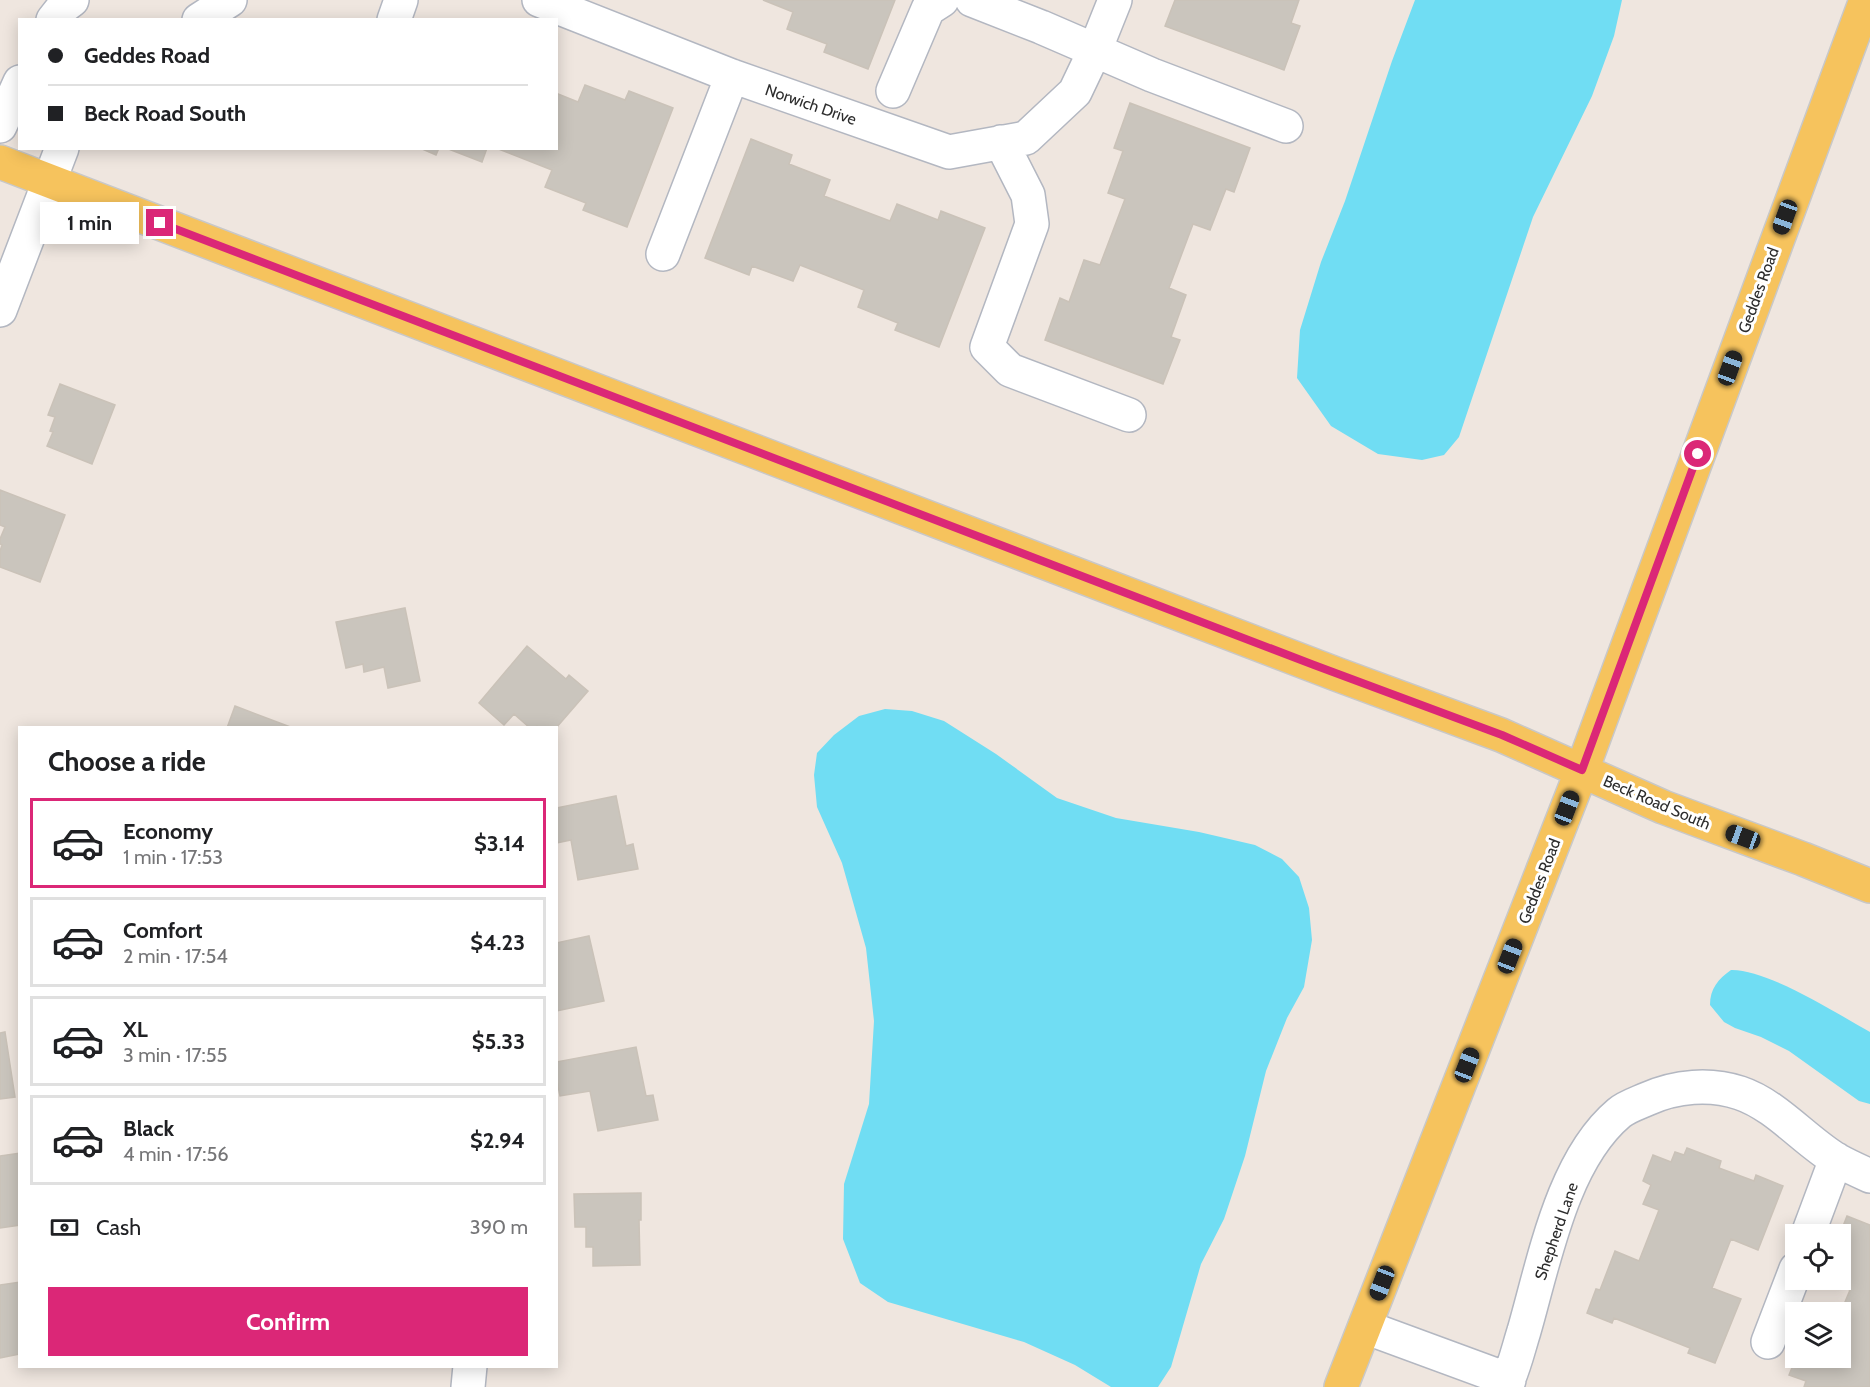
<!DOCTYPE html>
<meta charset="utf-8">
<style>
:root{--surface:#fff;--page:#f6f6f6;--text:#202124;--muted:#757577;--line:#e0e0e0;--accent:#db2777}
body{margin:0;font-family:Cabin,sans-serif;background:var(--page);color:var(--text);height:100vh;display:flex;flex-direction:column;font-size:22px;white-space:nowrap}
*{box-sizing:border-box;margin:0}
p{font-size:20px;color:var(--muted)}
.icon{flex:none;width:33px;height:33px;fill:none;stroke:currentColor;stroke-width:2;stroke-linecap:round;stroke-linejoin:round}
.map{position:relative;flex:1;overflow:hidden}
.details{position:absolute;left:18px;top:726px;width:540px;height:642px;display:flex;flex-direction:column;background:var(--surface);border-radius:0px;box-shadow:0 3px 15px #0003}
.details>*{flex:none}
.banner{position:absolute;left:18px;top:18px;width:540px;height:132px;border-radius:0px;box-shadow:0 3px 15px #0003;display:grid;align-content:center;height:132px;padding:0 30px;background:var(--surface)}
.buttons{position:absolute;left:1785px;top:1224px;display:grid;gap:12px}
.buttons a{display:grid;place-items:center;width:66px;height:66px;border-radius:0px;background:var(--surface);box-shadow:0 3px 15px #0003;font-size:30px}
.end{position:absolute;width:27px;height:27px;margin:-14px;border:8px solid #db2777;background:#fff;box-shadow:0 0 0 3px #fff}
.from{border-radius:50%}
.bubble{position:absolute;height:42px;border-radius:0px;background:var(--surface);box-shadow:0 3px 15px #0003;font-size:20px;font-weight:700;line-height:42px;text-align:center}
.car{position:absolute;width:18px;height:36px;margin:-18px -9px;border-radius:8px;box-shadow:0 0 4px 2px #0007;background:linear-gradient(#222 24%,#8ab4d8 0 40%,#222 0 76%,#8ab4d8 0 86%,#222 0)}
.banner b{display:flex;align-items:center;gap:21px;height:57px;font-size:22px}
.banner b+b{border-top:2px solid var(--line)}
.banner i{width:15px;height:15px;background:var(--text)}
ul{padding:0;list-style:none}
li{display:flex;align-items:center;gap:18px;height:90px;margin:0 12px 9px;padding:0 18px;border:3px solid var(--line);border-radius:0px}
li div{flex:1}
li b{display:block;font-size:22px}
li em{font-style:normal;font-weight:700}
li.selected{border-color:var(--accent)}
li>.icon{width:54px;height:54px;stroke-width:1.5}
h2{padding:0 30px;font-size:27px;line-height:72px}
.pay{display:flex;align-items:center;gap:15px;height:66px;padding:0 30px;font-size:22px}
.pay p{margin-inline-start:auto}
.primary-button{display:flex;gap:12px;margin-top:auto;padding:12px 30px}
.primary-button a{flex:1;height:69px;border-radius:0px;background:var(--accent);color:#fff;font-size:24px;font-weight:700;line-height:69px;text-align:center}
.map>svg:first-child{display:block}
</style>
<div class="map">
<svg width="1870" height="1387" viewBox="0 0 1870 1387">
<rect width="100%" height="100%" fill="#efe6df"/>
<path fill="#70ddf3" d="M 1415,0 L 1622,0 L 1614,36 L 1592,96 L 1533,217 L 1459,437 L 1444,455 L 1422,460 L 1378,454 L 1331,426 L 1297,378 L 1300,330 L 1321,262 L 1345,201 L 1392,61 Z
M 885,709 L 912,711 L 944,721 L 996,754 L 1057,798 L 1116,818 L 1199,832 L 1255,845 L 1282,859 L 1299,877 L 1309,908 L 1312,940 L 1304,987 L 1287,1018 L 1266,1071 L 1245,1156 L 1224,1219 L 1201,1264 L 1171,1367 L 1158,1387 L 1111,1387 L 1075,1365 L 1024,1342 L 888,1302 L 860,1283 L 843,1239 L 844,1184 L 869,1104 L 874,1021 L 866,948 L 842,863 L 817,807 L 814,775 L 817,753 L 834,735 L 859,716 Z
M 1731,970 C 1767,969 1836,1013 1870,1032 L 1870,1104 L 1859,1101 L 1789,1051 L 1761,1037 L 1735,1028 L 1724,1022 L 1710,1005 C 1710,989 1718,979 1731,970 Z"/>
<path fill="#cac5bd" stroke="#cac2b8" stroke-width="1.5" d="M 763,0 L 895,0 L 868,69 L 824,52 L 827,44 L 787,29 L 793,12 Z
M 1175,0 L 1299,0 L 1291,23 L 1300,26 L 1284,70 L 1165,26 Z
M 585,85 L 625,100 L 629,91 L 673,108 L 627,227 L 583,210 L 586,203 L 545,187 L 552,170 L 496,148 L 556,148 L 556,93 L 578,102 Z
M 1130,103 L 1250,148 L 1234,192 L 1226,189 L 1210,230 L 1193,224 L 1169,288 L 1186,295 L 1171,337 L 1180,340 L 1163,384 L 1045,340 L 1060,298 L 1069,302 L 1084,260 L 1100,265 L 1125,199 L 1108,193 L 1123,151 L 1114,148 Z
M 751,139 L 792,155 L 789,164 L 830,180 L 824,196 L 890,221 L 897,204 L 938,220 L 941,211 L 985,228 L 939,347 L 895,330 L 898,323 L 858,307 L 864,290 L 800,265 L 793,281 L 752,266 L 749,275 L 705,258 Z
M 420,148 L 439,148 L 436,155 Z
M 446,148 L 487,148 L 482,162 Z
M 60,384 L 115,405 L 92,464 L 47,446 L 53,432 L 50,431 L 55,417 L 48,415 Z
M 0,490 L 65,515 L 40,582 L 0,567 L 0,551 L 2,545 L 0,544 L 0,539 L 5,527 L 0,525 Z
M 405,608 L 420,681 L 388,688 L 384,667 L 364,672 L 363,664 L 346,668 L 336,622 Z
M 527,646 L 566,679 L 569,675 L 588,691 L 556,728 L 540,728 L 537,726 L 536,728 L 530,728 L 514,714 L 504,725 L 479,703 Z
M 235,706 L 293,728 L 227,728 Z
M 616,796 L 626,846 L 633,844 L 638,869 L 578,880 L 571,840 L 556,843 L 556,808 Z
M 589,936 L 604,1001 L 556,1011 L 556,943 Z
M 5,1032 L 15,1097 L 0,1099 L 0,1033 Z
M 636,1047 L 646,1096 L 653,1095 L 658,1120 L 598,1131 L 590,1091 L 560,1096 L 556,1076 L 556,1062 Z
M 1687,1148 L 1721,1161 L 1719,1168 L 1754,1181 L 1756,1175 L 1783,1186 L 1758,1250 L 1731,1239 L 1712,1288 L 1741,1299 L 1715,1363 L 1688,1353 L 1690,1348 L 1614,1318 L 1612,1323 L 1587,1313 L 1596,1289 L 1600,1290 L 1615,1251 L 1639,1261 L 1659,1210 L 1643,1204 L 1651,1185 L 1643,1181 L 1653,1155 L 1671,1162 L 1675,1152 L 1684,1155 Z
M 20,1153 L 20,1225 L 0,1228 L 0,1156 Z
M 641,1193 L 641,1220 L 639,1220 L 640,1265 L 593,1266 L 593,1247 L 586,1247 L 586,1227 L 575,1227 L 574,1194 Z
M 1847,1216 L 1870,1225 L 1870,1387 L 1804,1387 L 1806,1381 L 1789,1375 L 1796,1358 L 1840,1358 L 1840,1314 L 1850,1290 L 1826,1281 L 1840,1280 L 1840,1234 Z
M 20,1282 L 20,1354 L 0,1358 L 0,1285 Z"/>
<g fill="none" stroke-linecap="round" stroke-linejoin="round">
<defs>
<path id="minor" d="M 539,0 L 732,76 L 949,152 L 1026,138 L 1075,92 L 1095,50 L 1115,0
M 972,0 L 1041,27 L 1152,75 L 1286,126
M 53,20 L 64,6 L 72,0
M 199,20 L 230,0
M 394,20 L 401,0
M 893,91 L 928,9 L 942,0
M 0,126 L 20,82
M 1001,142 L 1028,195 L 1032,224 L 987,347 L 1010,370 L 1129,415
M 663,254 L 732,76
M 0,310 L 62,148
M 1808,1234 L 1836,1159
M 1365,1327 L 1509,1380
M 1768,1342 L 1796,1269
M 468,1387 L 470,1366
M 1505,1387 C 1514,1369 1518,1350 1524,1331 C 1544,1262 1562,1161 1619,1113 C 1626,1107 1638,1103 1647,1099 C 1676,1086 1710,1083 1740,1093 C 1776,1105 1805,1141 1837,1160 C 1848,1166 1859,1171 1870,1176"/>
<path id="major" d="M 0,162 L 1336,674 L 1501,735 L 1663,807 L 1803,859 L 1870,886
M 1341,1387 L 1582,770 L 1866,0"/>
</defs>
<use href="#minor" stroke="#b3b7c1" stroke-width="36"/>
<use href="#major" stroke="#c8c8c8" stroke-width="36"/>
<use href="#minor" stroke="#fff" stroke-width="33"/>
<use href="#major" stroke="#f6c35d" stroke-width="33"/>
</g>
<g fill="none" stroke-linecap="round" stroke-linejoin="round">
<path stroke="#db2777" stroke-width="8" d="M 160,223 L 1314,665 L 1502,735 L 1582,770 L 1698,454"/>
</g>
<g text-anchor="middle" stroke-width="6" stroke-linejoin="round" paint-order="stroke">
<g font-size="16" fill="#2d2d2d" stroke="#fff">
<text transform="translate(811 104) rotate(19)" y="6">Norwich Drive</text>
<text transform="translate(1758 290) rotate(-70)" y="6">Geddes Road</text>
<text transform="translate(1657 802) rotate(23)" y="6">Beck Road South</text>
<text transform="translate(1539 881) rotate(-69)" y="6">Geddes Road</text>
<text transform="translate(1556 1231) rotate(-71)" y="6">Shepherd Lane</text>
</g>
</g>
</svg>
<div class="buttons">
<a><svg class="icon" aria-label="locate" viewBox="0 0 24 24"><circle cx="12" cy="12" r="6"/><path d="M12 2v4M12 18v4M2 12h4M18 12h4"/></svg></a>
<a><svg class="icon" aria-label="layers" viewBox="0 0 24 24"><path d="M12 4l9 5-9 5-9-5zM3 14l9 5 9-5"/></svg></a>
</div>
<i class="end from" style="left:1698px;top:454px"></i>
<i class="end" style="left:160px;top:223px"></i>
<div class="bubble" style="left:40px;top:202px;width:99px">1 min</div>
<i class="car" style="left:1785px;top:217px;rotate:200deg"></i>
<i class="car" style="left:1730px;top:368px;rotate:20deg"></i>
<i class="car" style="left:1567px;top:808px;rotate:21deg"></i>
<i class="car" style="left:1743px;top:837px;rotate:290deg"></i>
<i class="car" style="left:1510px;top:956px;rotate:21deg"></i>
<i class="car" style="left:1467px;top:1065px;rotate:21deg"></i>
<i class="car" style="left:1382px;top:1283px;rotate:201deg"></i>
<div class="banner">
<b><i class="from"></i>Geddes Road</b>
<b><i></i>Beck Road South</b>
</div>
<section class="details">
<h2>Choose a ride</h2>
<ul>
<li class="selected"><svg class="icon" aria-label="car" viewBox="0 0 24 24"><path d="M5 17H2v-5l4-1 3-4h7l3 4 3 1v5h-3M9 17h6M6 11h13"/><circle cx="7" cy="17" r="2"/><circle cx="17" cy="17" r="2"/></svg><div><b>Economy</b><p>1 min · 17:53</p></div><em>$3.14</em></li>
<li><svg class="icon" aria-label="car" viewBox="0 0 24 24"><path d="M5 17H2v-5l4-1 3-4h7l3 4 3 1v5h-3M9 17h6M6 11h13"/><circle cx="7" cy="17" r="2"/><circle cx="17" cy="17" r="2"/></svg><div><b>Comfort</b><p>2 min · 17:54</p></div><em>$4.23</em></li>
<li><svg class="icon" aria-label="car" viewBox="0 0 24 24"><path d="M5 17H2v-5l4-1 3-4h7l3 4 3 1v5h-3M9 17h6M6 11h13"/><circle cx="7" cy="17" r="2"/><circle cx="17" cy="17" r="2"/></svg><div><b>XL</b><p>3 min · 17:55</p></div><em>$5.33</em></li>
<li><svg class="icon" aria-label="car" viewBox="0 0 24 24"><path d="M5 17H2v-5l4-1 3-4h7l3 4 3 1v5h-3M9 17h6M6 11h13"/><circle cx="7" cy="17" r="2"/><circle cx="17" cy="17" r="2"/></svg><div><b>Black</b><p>4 min · 17:56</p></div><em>$2.94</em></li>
</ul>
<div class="pay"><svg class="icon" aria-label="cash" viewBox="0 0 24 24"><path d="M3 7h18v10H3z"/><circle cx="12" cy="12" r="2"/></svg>Cash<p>390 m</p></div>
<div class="primary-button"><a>Confirm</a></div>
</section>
</div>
